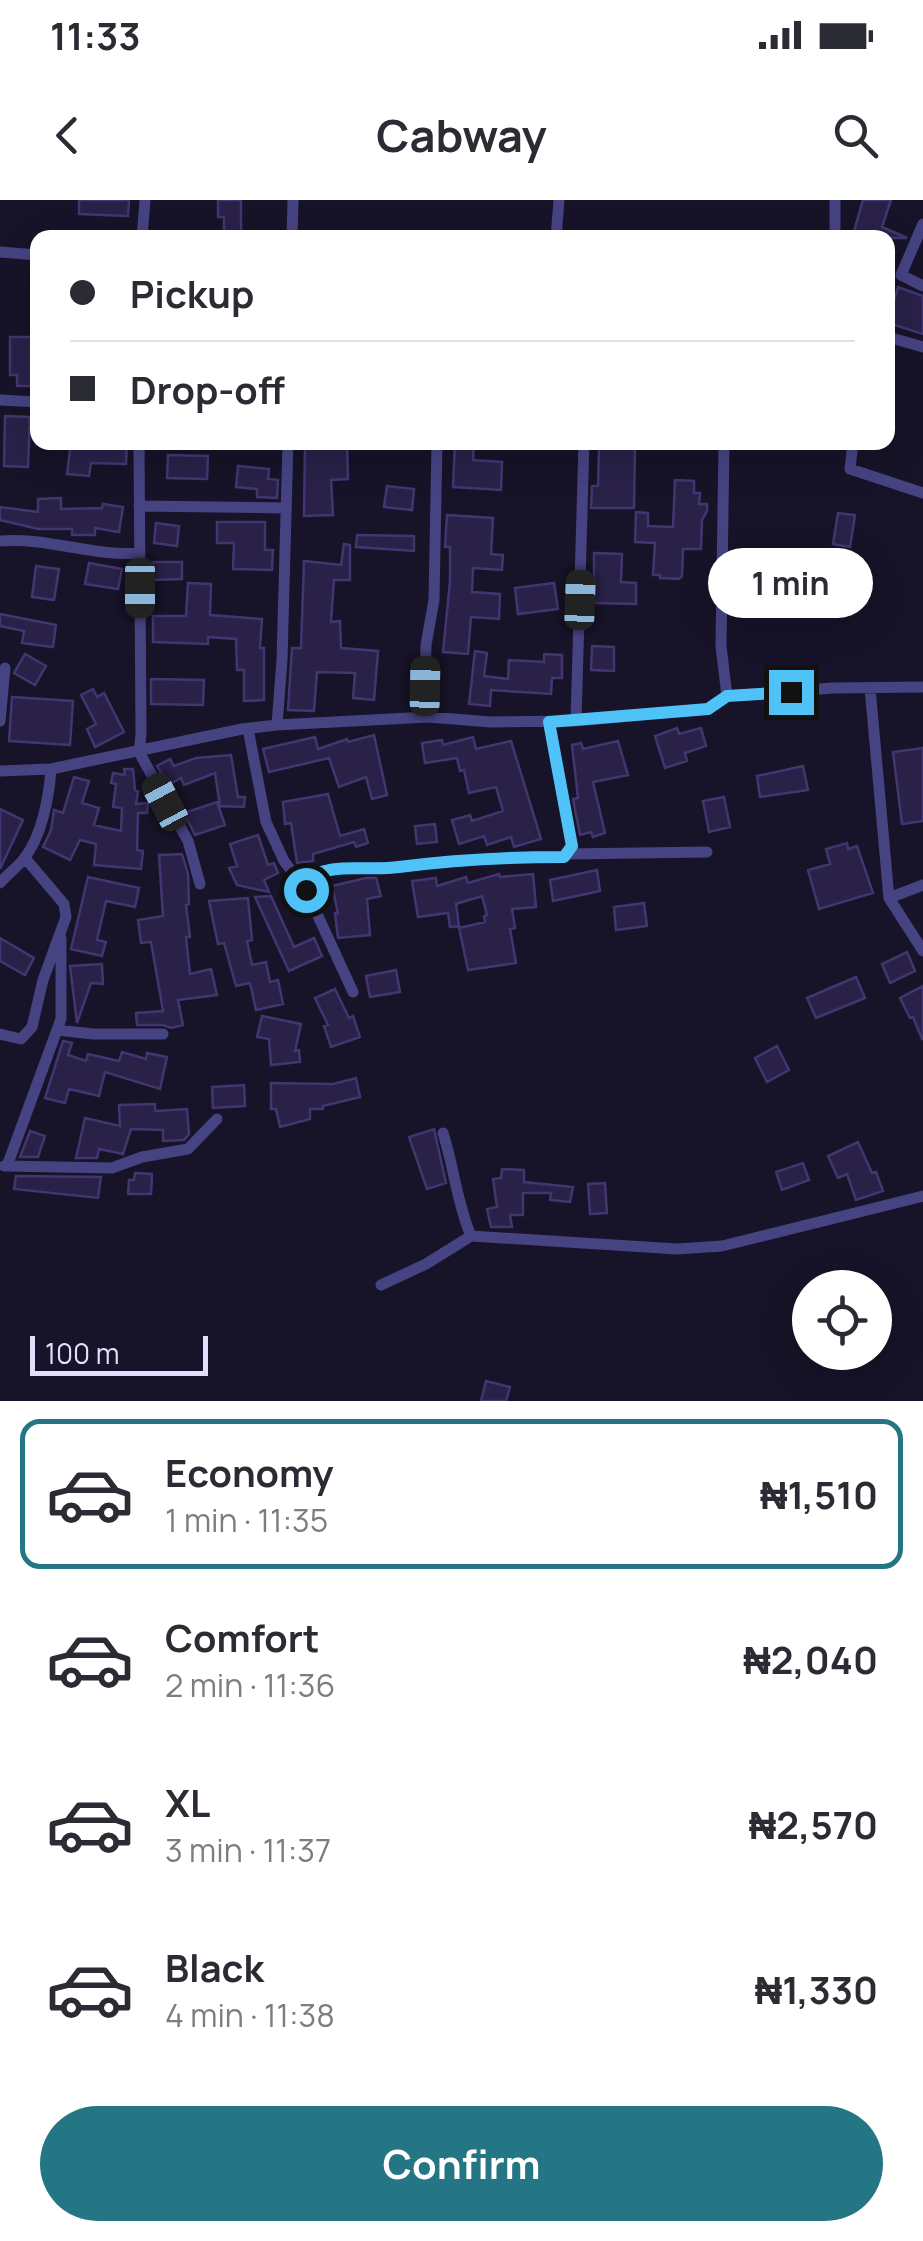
<!DOCTYPE html>
<meta charset="utf-8">
<style>
:root{--surface:#fff;--page:#f2f2f3;--text:#2b2b33;--muted:#7c7c81;--line:#e1e1e2;--accent:#257684}
body{margin:0;font-family:Manrope,sans-serif;background:var(--page);color:var(--text);height:100vh;display:flex;flex-direction:column;font-size:38px;white-space:nowrap}
*{box-sizing:border-box;margin:0}
p{font-size:32px;color:var(--muted)}
.icon{flex:none;width:55px;height:55px;fill:none;stroke:currentColor;stroke-width:2;stroke-linecap:round;stroke-linejoin:round}
.map{position:relative;height:1201px;overflow:hidden}
.panel{display:flex;flex-direction:column;background:var(--surface);flex:1}
.panel>*{flex:none}
.hud{position:absolute;left:30px;top:30px;width:865px;height:220px;border-radius:20px;box-shadow:0 10px 40px #0002;display:grid;align-content:center;height:220px;padding:0 40px;background:var(--surface)}
.fabs{position:absolute;left:792px;top:1070px;display:grid;gap:20px}
.fabs a{display:grid;place-items:center;width:100px;height:100px;border-radius:50%;background:var(--surface);box-shadow:0 10px 40px #0002;font-size:50px}
.scale{position:absolute;left:30px;bottom:25px;width:178px;box-sizing:border-box;padding-left:10px;border:5px solid #e2defc;border-top:0;font-size:28px;line-height:35px;white-space:nowrap;color:#e2defc;-webkit-text-stroke:8px #171328;paint-order:stroke}
.end{position:absolute;width:45px;height:45px;margin:-22px;border:12px solid #4fc3f7;background:#111;box-shadow:0 0 0 5px #111}
.from{border-radius:50%}
.bubble{position:absolute;height:70px;border-radius:35px;background:var(--surface);box-shadow:0 10px 40px #0002;font-size:32px;font-weight:700;line-height:70px;text-align:center}
.car{position:absolute;width:30px;height:60px;margin:-30px -15px;border-radius:12px;box-shadow:0 0 8px 2px #0007;background:linear-gradient(#222 24%,#8ab4d8 0 40%,#222 0 76%,#8ab4d8 0 86%,#222 0)}
.hud b{display:flex;align-items:center;gap:35px;height:95px;font-size:38px}
.hud b+b{border-top:2px solid var(--line)}
.hud i{width:25px;height:25px;background:var(--text)}
ul{padding:18px 0 0;list-style:none}
li{display:flex;align-items:center;gap:30px;height:150px;margin:0 20px 15px;padding:0 20px;border:5px solid transparent;border-radius:20px}
li div{flex:1}
li b{display:block;font-size:38px}
li em{font-style:normal;font-weight:700}
li.active{border-color:var(--accent)}
li>.icon{width:90px;height:90px;stroke-width:1.5}
.button{display:flex;gap:20px;margin-top:auto;padding:20px 40px}
.button a{flex:1;height:115px;border-radius:60px;background:var(--accent);color:#fff;font-size:40px;font-weight:700;line-height:115px;text-align:center}
.status{display:flex;justify-content:space-between;align-items:center;height:70px;padding:0 50px;background:var(--surface);direction:ltr}
.status svg{height:28px;fill:currentColor}
header{display:flex;justify-content:space-between;align-items:center;height:130px;padding:0 40px;background:var(--surface);font-size:45px;font-weight:700}
.map>svg:first-child{display:block}
</style>
<div class="status"><b>11:33</b><svg viewBox="0 0 49 12"><path d="M0 12V9h3v3zM5 12V6h3v6zM10 12V3h3v9zM15 12V0h3v12zM26 1h20v11H26zM47 4h2v5h-2z"/></svg></div>
<header><svg class="icon" aria-label="back" viewBox="0 0 24 24"><path d="M15 5l-7 7 7 7"/></svg>Cabway<svg class="icon" aria-label="search" viewBox="0 0 24 24"><circle cx="10" cy="10" r="6"/><path d="M15 15l6 6"/></svg></header>
<div class="map">
<svg width="923" height="1201" viewBox="0 0 923 1201">
<rect width="100%" height="100%" fill="#171328"/>
<path fill="#292148" stroke="#423671" stroke-width="2.5" d="M 79,0 L 129,0 L 128,16 L 79,14 Z
M 218,0 L 241,0 L 241,38 L 224,38 L 224,17 L 218,17 Z
M 863,0 L 891,0 L 882,27 L 907,38 L 852,38 Z
M 898,87 L 923,96 L 923,134 L 888,123 Z
M 10,137 L 33,137 L 33,186 L 17,186 L 17,175 L 10,175 Z
M 5,216 L 30,217 L 28,267 L 4,266 Z
M 71,242 L 127,242 L 126,264 L 91,263 L 89,276 L 67,274 Z
M 305,242 L 347,242 L 348,279 L 331,280 L 333,315 L 304,316 Z
M 455,242 L 474,242 L 473,260 L 502,262 L 501,290 L 453,287 Z
M 599,248 L 635,249 L 634,308 L 591,308 L 592,286 L 598,286 Z
M 168,255 L 208,256 L 207,279 L 167,278 Z
M 238,266 L 269,269 L 268,279 L 278,280 L 277,298 L 257,297 L 257,289 L 236,287 Z
M 675,280 L 694,281 L 694,293 L 700,293 L 699,304 L 707,304 L 707,311 L 702,320 L 701,349 L 683,349 L 682,376 L 679,379 L 660,378 L 660,375 L 653,375 L 655,343 L 635,342 L 636,312 L 648,313 L 648,326 L 673,327 Z
M 387,286 L 414,289 L 412,310 L 384,307 Z
M 61,298 L 61,309 L 102,308 L 103,304 L 123,307 L 119,332 L 95,328 L 95,335 L 72,335 L 72,329 L 38,329 L 0,320 L 0,307 L 38,312 L 38,299 Z
M 838,313 L 855,315 L 850,347 L 833,344 Z
M 447,315 L 493,318 L 491,354 L 503,355 L 502,370 L 473,368 L 472,392 L 500,394 L 499,419 L 471,417 L 468,454 L 443,452 L 450,381 L 450,347 L 445,347 Z
M 217,322 L 265,322 L 265,350 L 273,350 L 272,370 L 233,369 L 234,343 L 217,343 Z
M 156,323 L 179,326 L 177,346 L 154,343 Z
M 357,335 L 414,336 L 414,351 L 356,347 Z
M 344,344 L 350,345 L 350,380 L 334,380 L 331,422 L 340,421 L 341,448 L 378,451 L 374,500 L 353,498 L 355,473 L 317,472 L 314,511 L 288,510 L 292,448 L 301,448 L 304,361 L 341,365 Z
M 594,353 L 622,354 L 621,382 L 636,383 L 636,404 L 594,403 Z
M 153,362 L 182,362 L 182,379 L 153,380 Z
M 89,363 L 122,369 L 118,389 L 85,384 Z
M 36,366 L 59,369 L 54,400 L 32,397 Z
M 188,383 L 211,384 L 210,415 L 262,419 L 260,448 L 264,448 L 264,500 L 244,501 L 244,470 L 237,470 L 236,439 L 208,437 L 208,444 L 153,442 L 153,416 L 186,416 Z
M 554,383 L 558,409 L 518,414 L 515,388 Z
M 0,414 L 56,425 L 53,447 L 22,443 L 24,431 L 0,426 Z
M 592,446 L 614,447 L 614,471 L 591,470 Z
M 475,451 L 487,453 L 484,476 L 508,479 L 509,460 L 544,462 L 544,454 L 562,455 L 562,478 L 552,478 L 551,494 L 491,490 L 490,506 L 469,504 Z
M 25,454 L 46,466 L 35,485 L 14,473 Z
M 151,479 L 204,480 L 203,505 L 151,504 Z
M 93,489 L 97,497 L 104,493 L 124,532 L 95,547 L 87,529 L 96,524 L 81,495 Z
M 12,497 L 73,501 L 70,545 L 9,541 Z
M 677,528 L 679,534 L 701,528 L 706,546 L 685,553 L 687,561 L 665,568 L 655,536 Z
M 374,535 L 387,595 L 372,599 L 366,577 L 339,587 L 329,558 L 269,572 L 263,549 L 315,537 L 318,549 L 347,539 L 348,542 Z
M 473,537 L 476,549 L 511,541 L 541,639 L 514,647 L 511,637 L 487,645 L 484,636 L 459,644 L 452,620 L 470,615 L 472,621 L 503,611 L 496,587 L 469,593 L 464,570 L 460,571 L 457,558 L 425,563 L 422,543 L 442,540 L 443,545 Z
M 618,541 L 628,575 L 593,582 L 605,633 L 593,637 L 591,632 L 580,635 L 573,599 L 578,598 L 572,545 L 581,543 L 583,549 Z
M 923,548 L 923,621 L 902,624 L 893,552 Z
M 231,555 L 238,597 L 245,597 L 244,607 L 220,606 L 215,573 L 184,585 L 181,578 L 168,585 L 157,566 L 170,559 L 174,566 L 196,558 Z
M 803,566 L 808,590 L 760,597 L 757,576 Z
M 124,569 L 133,569 L 135,590 L 138,591 L 136,604 L 148,603 L 147,613 L 138,613 L 137,650 L 143,651 L 141,669 L 94,665 L 96,644 L 80,640 L 70,660 L 43,647 L 51,630 L 54,610 L 63,613 L 74,577 L 89,581 L 82,603 L 99,608 L 94,625 L 121,631 L 122,608 L 113,607 L 116,584 L 111,583 L 113,573 L 125,575 Z
M 328,594 L 340,636 L 364,629 L 368,643 L 356,647 L 354,642 L 313,654 L 313,661 L 297,663 L 291,623 L 285,624 L 283,602 Z
M 724,597 L 730,627 L 709,632 L 703,601 Z
M 217,602 L 225,625 L 195,635 L 184,613 Z
M 0,609 L 23,620 L 0,669 Z
M 435,624 L 437,642 L 417,644 L 415,626 Z
M 258,635 L 268,665 L 274,663 L 278,673 L 264,680 L 269,692 L 237,685 L 229,668 L 237,666 L 230,644 Z
M 847,643 L 848,649 L 857,646 L 873,693 L 819,709 L 808,670 L 830,664 L 826,649 Z
M 182,654 L 188,674 L 189,704 L 186,705 L 190,737 L 186,737 L 190,774 L 211,769 L 217,795 L 178,800 L 183,825 L 171,828 L 163,825 L 137,825 L 136,813 L 163,811 L 151,742 L 141,743 L 138,720 L 163,716 L 159,655 Z
M 597,670 L 600,691 L 553,701 L 550,680 Z
M 499,674 L 500,677 L 533,674 L 536,707 L 512,709 L 515,728 L 510,729 L 516,763 L 468,770 L 459,728 L 485,722 L 484,716 L 487,715 L 482,696 L 456,704 L 459,726 L 450,727 L 448,713 L 418,717 L 412,681 L 436,678 L 437,686 L 466,677 L 468,683 Z
M 88,677 L 139,688 L 135,707 L 106,701 L 97,740 L 106,742 L 102,756 L 71,749 Z
M 366,678 L 376,678 L 381,696 L 367,699 L 370,735 L 338,738 L 335,713 L 338,713 L 332,686 Z
M 271,696 L 294,747 L 314,738 L 322,756 L 289,771 L 255,697 Z
M 248,698 L 252,740 L 247,741 L 252,765 L 266,762 L 270,782 L 278,780 L 283,804 L 256,810 L 250,783 L 236,786 L 224,743 L 218,744 L 209,701 Z
M 644,703 L 647,726 L 616,730 L 614,707 Z
M 0,738 L 34,758 L 25,775 L 0,761 Z
M 907,752 L 915,771 L 890,783 L 882,764 Z
M 102,764 L 103,784 L 91,783 L 77,823 L 70,766 Z
M 396,770 L 400,792 L 370,797 L 366,776 Z
M 856,777 L 865,798 L 816,818 L 807,798 Z
M 923,786 L 923,839 L 922,839 L 913,817 L 910,818 L 900,798 Z
M 335,789 L 349,818 L 353,816 L 360,837 L 331,847 L 324,826 L 328,825 L 315,798 Z
M 262,816 L 301,824 L 295,851 L 299,850 L 300,862 L 271,865 L 269,839 L 257,837 Z
M 63,841 L 72,843 L 68,855 L 86,861 L 88,854 L 119,861 L 122,852 L 146,859 L 147,853 L 167,857 L 160,889 L 105,872 L 99,896 L 69,889 L 65,903 L 45,898 Z
M 777,846 L 789,870 L 767,882 L 755,858 Z
M 356,878 L 360,897 L 323,906 L 323,909 L 310,909 L 310,919 L 280,927 L 276,909 L 271,909 L 271,883 L 333,884 Z
M 244,885 L 245,906 L 213,908 L 212,887 Z
M 155,904 L 155,911 L 187,909 L 189,934 L 184,940 L 163,941 L 163,930 L 131,929 L 123,954 L 99,949 L 97,958 L 76,958 L 85,918 L 120,926 L 119,905 Z
M 434,929 L 446,983 L 427,989 L 409,937 Z
M 30,931 L 45,936 L 38,957 L 20,957 Z
M 858,942 L 872,973 L 876,972 L 883,991 L 856,1000 L 847,974 L 838,978 L 828,956 Z
M 803,963 L 809,980 L 782,990 L 776,972 Z
M 502,969 L 524,970 L 524,982 L 573,987 L 570,1002 L 550,1000 L 551,993 L 523,993 L 523,1015 L 510,1015 L 512,1027 L 491,1027 L 487,1009 L 497,1007 L 493,979 L 501,978 Z
M 135,973 L 152,974 L 151,994 L 128,994 L 129,980 L 134,980 Z
M 16,976 L 101,977 L 98,998 L 14,989 Z
M 605,983 L 607,1013 L 590,1014 L 588,984 Z
M 486,1181 L 510,1187 L 506,1201 L 481,1201 Z"/>
<g fill="none" stroke-linecap="round" stroke-linejoin="round">
<path stroke="#464383" stroke-width="11" d="M 835,0 L 835,38
M 923,24 L 901,75 L 923,86
M 142,38 L 145,0
M 292,38 L 293,0
M 556,38 L 559,0
M 0,52 L 38,55
M 888,137 L 923,147
M 0,200 L 38,202
M 139,242 L 141,534 L 139,552 L 188,641 L 200,684
M 724,242 L 721,446 L 727,496
M 853,242 L 850,269 L 923,293
M 139,306 L 286,308
M 0,341 C 48,337 93,357 140,353
M 870,488 L 889,698 L 923,751
M 430,517 L 425,486 L 426,445 L 434,400 L 437,242
M 0,521 L 5,468
M 576,521 L 584,242
M 277,525 L 282,460 L 288,242
M 248,529 L 266,622 L 284,661 L 306,690 L 353,792
M 0,571 L 51,569 L 242,529 L 277,525 L 428,517 L 491,522 L 576,521 L 708,509 L 727,496 L 833,488 L 923,487
M 567,654 L 707,652
M 0,683 C 7,675 16,668 23,660 C 42,637 49,597 51,569
M 300,683 C 334,660 362,672 399,667 C 454,660 508,657 564,657 L 572,646 L 549,522
M 889,698 L 923,685
M 57,830 L 93,834 L 163,834
M 0,834 L 21,839 L 32,827 L 43,780 L 66,717 L 64,704 L 25,658
M 443,933 C 454,967 457,1004 471,1036
M 4,966 L 112,968 L 142,957 L 188,949 L 217,919
M 7,966 L 61,819 L 61,738
M 381,1085 L 426,1064 L 471,1036 L 677,1049 L 722,1046 L 923,996"/>
</g>
<g fill="none" stroke-linecap="round" stroke-linejoin="round">
<path stroke="#4fc3f7" stroke-width="12" d="M 306,690 L 300,682 C 334,660 362,672 399,667 C 454,660 508,657 564,657 L 572,646 L 549,522 L 708,509 L 727,496 L 791,492"/>
</g>
</svg>
<div class="fabs">
<a><svg class="icon" aria-label="locate" viewBox="0 0 24 24"><circle cx="12" cy="12" r="6"/><path d="M12 2v4M12 18v4M2 12h4M18 12h4"/></svg></a>
</div>
<div class="scale">100 m</div>
<i class="end from" style="left:306px;top:690px"></i>
<i class="end" style="left:791px;top:492px"></i>
<div class="bubble" style="left:708px;top:348px;width:165px">1 min</div>
<i class="car" style="left:140px;top:388px;rotate:180deg"></i>
<i class="car" style="left:580px;top:400px;rotate:2deg"></i>
<i class="car" style="left:425px;top:486px;rotate:1deg"></i>
<i class="car" style="left:165px;top:602px;rotate:332deg"></i>
<div class="hud">
<b><i class="from"></i>Pickup</b>
<b><i></i>Drop-off</b>
</div>
</div>
<section class="panel">
<ul>
<li class="active"><svg class="icon" aria-label="car" viewBox="0 0 24 24"><path d="M5 17H2v-5l4-1 3-4h7l3 4 3 1v5h-3M9 17h6M6 11h13"/><circle cx="7" cy="17" r="2"/><circle cx="17" cy="17" r="2"/></svg><div><b>Economy</b><p>1 min · 11:35</p></div><em>₦1,510</em></li>
<li><svg class="icon" aria-label="car" viewBox="0 0 24 24"><path d="M5 17H2v-5l4-1 3-4h7l3 4 3 1v5h-3M9 17h6M6 11h13"/><circle cx="7" cy="17" r="2"/><circle cx="17" cy="17" r="2"/></svg><div><b>Comfort</b><p>2 min · 11:36</p></div><em>₦2,040</em></li>
<li><svg class="icon" aria-label="car" viewBox="0 0 24 24"><path d="M5 17H2v-5l4-1 3-4h7l3 4 3 1v5h-3M9 17h6M6 11h13"/><circle cx="7" cy="17" r="2"/><circle cx="17" cy="17" r="2"/></svg><div><b>XL</b><p>3 min · 11:37</p></div><em>₦2,570</em></li>
<li><svg class="icon" aria-label="car" viewBox="0 0 24 24"><path d="M5 17H2v-5l4-1 3-4h7l3 4 3 1v5h-3M9 17h6M6 11h13"/><circle cx="7" cy="17" r="2"/><circle cx="17" cy="17" r="2"/></svg><div><b>Black</b><p>4 min · 11:38</p></div><em>₦1,330</em></li>
</ul>
<div class="button"><a>Confirm</a></div>
</section>
